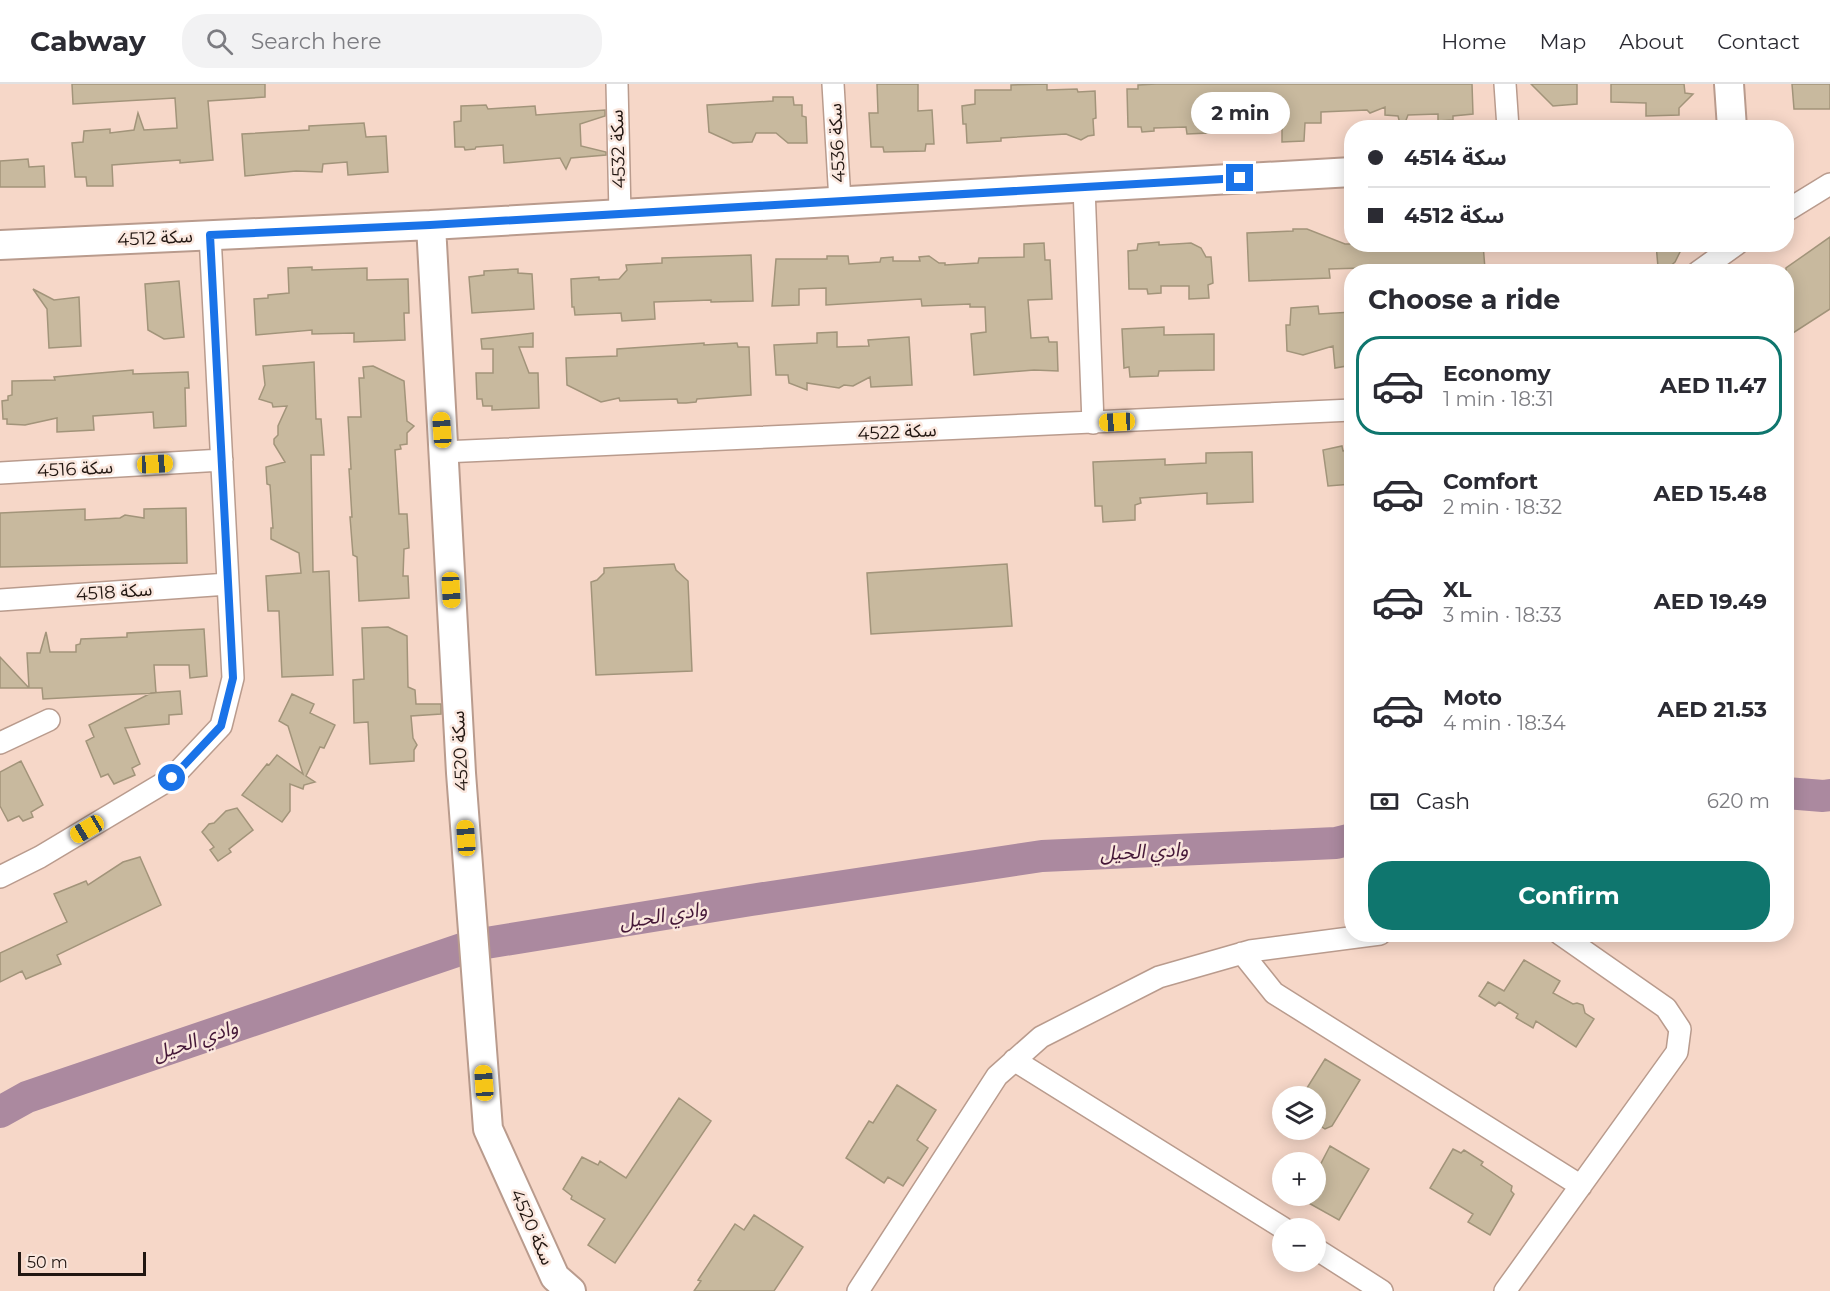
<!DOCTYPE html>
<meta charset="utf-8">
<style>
:root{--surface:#fff;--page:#f2f2f3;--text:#2b2b33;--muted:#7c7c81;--line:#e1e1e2;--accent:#0f766e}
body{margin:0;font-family:Montserrat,"Noto Sans Arabic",sans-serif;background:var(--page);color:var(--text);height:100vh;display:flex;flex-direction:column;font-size:22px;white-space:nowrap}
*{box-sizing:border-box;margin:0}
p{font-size:20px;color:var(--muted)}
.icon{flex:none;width:33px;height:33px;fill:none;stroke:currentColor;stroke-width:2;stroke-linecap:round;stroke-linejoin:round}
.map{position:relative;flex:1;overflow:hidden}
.side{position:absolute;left:1344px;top:180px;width:450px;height:678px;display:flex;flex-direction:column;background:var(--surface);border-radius:24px;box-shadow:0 3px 15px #0003}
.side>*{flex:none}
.banner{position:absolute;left:1344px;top:36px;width:450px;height:132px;border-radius:24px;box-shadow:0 3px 15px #0003;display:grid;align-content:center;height:132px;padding:0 24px;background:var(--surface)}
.buttons{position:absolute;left:1272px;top:1002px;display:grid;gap:12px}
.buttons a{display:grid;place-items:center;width:54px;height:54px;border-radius:50%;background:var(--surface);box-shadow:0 3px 15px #0003;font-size:30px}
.scale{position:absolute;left:18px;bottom:15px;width:128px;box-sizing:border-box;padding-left:6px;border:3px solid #211611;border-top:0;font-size:16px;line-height:21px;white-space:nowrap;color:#211611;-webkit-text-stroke:4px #fae7de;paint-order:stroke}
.end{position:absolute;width:27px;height:27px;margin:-14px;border:8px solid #1a73e8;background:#fff;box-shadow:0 0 0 3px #fff}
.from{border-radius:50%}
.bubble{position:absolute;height:42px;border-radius:21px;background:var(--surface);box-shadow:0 3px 15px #0003;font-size:20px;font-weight:700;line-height:42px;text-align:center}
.car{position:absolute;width:18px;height:36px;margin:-18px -9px;border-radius:8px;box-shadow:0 0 4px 2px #0007;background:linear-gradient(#f5c518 24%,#345 0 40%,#f5c518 0 76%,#345 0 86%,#f5c518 0)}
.banner b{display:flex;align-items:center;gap:21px;height:57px;font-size:22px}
.banner b+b{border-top:2px solid var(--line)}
.banner i{width:15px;height:15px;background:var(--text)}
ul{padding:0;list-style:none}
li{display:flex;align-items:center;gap:18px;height:99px;margin:0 12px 9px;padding:0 12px;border:3px solid transparent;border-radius:24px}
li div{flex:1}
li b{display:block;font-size:22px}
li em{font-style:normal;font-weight:700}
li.selected{border-color:var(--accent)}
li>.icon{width:54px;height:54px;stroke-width:1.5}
h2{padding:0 24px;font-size:27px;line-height:72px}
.pay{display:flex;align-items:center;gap:15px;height:66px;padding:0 24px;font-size:22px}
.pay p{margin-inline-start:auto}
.action{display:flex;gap:12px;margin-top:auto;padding:12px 24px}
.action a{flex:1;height:69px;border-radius:24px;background:var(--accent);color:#fff;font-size:24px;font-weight:700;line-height:69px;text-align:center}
header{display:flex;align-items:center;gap:36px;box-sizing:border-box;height:84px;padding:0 30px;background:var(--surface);border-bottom:2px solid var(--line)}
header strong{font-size:28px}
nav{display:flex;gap:33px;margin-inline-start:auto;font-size:21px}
.search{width:420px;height:54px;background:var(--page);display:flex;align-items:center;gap:15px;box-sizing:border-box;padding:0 21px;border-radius:24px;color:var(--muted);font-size:22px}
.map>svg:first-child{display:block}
</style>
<header>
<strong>Cabway</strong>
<div class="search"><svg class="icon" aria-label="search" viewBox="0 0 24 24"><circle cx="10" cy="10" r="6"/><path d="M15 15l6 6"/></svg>Search here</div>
<nav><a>Home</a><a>Map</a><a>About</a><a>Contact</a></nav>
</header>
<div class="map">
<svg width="1830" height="1207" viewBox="0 0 1830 1207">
<rect width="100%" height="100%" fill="#f6d7c8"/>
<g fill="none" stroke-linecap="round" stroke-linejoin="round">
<path stroke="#ab899f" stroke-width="32" d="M 1786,709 L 1823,712 L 1830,711
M 0,1028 L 27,1013 L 474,861 L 751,816 L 1042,772 L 1336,759 L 1352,755"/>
</g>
<path fill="#c8b99e" stroke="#a2947a" stroke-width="1.5" d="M 72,0 L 265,0 L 265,13 L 208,17 L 213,76 L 180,79 L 180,76 L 112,81 L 113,102 L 87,102 L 86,93 L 75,93 L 72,59 L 83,58 L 84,47 L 110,45 L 110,49 L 134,46 L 138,29 L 144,46 L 177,44 L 175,14 L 73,20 Z
M 877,0 L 918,0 L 918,27 L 932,26 L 934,60 L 926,60 L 925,67 L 884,68 L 883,63 L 871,63 L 869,29 L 878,29 Z
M 1047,0 L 1047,6 L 1077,5 L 1078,8 L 1095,7 L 1096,34 L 1093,35 L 1094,51 L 1088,52 L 1081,56 L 1066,50 L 1001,54 L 1001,57 L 967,59 L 966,40 L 963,40 L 962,22 L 975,20 L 975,6 L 1011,6 L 1011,1 Z
M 1156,0 L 1472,0 L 1473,30 L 1453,32 L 1453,36 L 1438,37 L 1438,30 L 1408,31 L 1403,44 L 1401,44 L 1398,32 L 1385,31 L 1385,23 L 1370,29 L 1367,26 L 1321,28 L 1321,39 L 1305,39 L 1304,57 L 1282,58 L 1282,34 L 1265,36 L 1263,33 L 1249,34 L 1244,44 L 1239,36 L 1216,35 L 1216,41 L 1209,42 L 1209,49 L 1187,50 L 1186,43 L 1154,44 L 1154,47 L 1142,48 L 1141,43 L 1128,43 L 1127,5 L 1138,5 L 1138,1 Z
M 1531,0 L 1577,0 L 1577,20 L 1553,22 Z
M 1611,0 L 1684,0 L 1685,9 L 1693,10 L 1679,24 L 1679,31 L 1646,32 L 1646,19 L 1611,18 Z
M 1792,0 L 1830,0 L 1830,25 L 1794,25 Z
M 773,13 L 793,13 L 794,21 L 802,21 L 802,32 L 806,33 L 807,59 L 788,59 L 776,49 L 756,49 L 752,58 L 733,59 L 709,48 L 707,21 L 773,17 Z
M 486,21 L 488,25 L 535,22 L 536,31 L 605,26 L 605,32 L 580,40 L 581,62 L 606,68 L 606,71 L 571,74 L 566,85 L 560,74 L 504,79 L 503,61 L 476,63 L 475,65 L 465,66 L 464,63 L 455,63 L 454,38 L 461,37 L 461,22 Z
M 364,39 L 366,53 L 386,52 L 388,88 L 348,91 L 347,78 L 323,80 L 322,88 L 296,87 L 245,92 L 242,50 L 309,46 L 309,42 Z
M 28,75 L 29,83 L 44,82 L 45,103 L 0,103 L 0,77 Z
M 1293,145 L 1307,145 L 1345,160 L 1483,160 L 1485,185 L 1426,188 L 1362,188 L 1362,184 L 1329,185 L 1330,194 L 1249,197 L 1247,149 L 1293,147 Z
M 1830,153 L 1830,225 L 1793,249 L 1786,239 L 1786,184 Z
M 1159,158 L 1159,161 L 1191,159 L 1201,164 L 1206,173 L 1211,173 L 1213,199 L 1208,201 L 1209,214 L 1189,215 L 1189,202 L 1161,202 L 1161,209 L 1148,210 L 1147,205 L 1129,205 L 1128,167 L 1137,166 L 1138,160 Z
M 1044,159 L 1045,176 L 1050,176 L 1052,215 L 1028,216 L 1031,254 L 1048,253 L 1049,258 L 1057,258 L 1058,287 L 1034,286 L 974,291 L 971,250 L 986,248 L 985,223 L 970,223 L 970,220 L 922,222 L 921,215 L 826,221 L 826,204 L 799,205 L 799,221 L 772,222 L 776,175 L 827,175 L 827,172 L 848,172 L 849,180 L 880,178 L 881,174 L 893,173 L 893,177 L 920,177 L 919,173 L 929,172 L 939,179 L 945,179 L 945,181 L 978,179 L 979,174 L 1024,173 L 1024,160 Z
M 1656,160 L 1684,160 L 1675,178 L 1668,184 L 1658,183 Z
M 751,171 L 753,217 L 711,218 L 711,216 L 654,218 L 655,235 L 622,237 L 621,229 L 575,231 L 574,223 L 572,223 L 571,195 L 599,193 L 599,196 L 619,195 L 627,186 L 626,181 L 662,179 L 662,174 Z
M 312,183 L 312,186 L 367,184 L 367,196 L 408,195 L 409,229 L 404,229 L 405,256 L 354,258 L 354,249 L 312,250 L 312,246 L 256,251 L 254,215 L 268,214 L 268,211 L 289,209 L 288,184 Z
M 518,185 L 518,189 L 532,190 L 534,225 L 472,229 L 469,193 L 484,191 L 484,187 Z
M 179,197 L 184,253 L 164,255 L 148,246 L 145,200 Z
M 33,205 L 54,216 L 79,213 L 81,262 L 49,264 L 47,225 Z
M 1318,222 L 1319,230 L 1352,228 L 1352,281 L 1335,284 L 1333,262 L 1303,271 L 1287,267 L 1286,241 L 1290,241 L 1291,224 Z
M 1164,243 L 1164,251 L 1214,250 L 1214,286 L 1159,287 L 1158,292 L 1130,293 L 1129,283 L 1124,284 L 1122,245 Z
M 837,248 L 837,263 L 869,262 L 868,256 L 909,253 L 912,301 L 871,303 L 870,293 L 853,302 L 844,301 L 839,304 L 807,299 L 807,306 L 789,299 L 788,291 L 776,291 L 774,261 L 817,259 L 817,249 Z
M 533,249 L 533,263 L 519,263 L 529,289 L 538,289 L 539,324 L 492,326 L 492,322 L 483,322 L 482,315 L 477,315 L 476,289 L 493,289 L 493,265 L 482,265 L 481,255 Z
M 704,259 L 704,261 L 737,259 L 738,263 L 749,263 L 751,311 L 697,315 L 696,318 L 686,319 L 678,319 L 677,315 L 620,317 L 619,314 L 601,318 L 567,301 L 566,274 L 617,272 L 617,265 Z
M 314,278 L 316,335 L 321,335 L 324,371 L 311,371 L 313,488 L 329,487 L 333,591 L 282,593 L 279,527 L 268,527 L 266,492 L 301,489 L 299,469 L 271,455 L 271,444 L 273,444 L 270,401 L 267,400 L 266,383 L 285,378 L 274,360 L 274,355 L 278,351 L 278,342 L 287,322 L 273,323 L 272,319 L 259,315 L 265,301 L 263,282 Z
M 373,282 L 404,297 L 407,337 L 414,342 L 407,349 L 407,360 L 400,361 L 401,365 L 395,366 L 399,430 L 407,430 L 409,464 L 404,465 L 403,492 L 408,492 L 409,514 L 359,517 L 357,473 L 353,471 L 350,433 L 352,433 L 349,385 L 351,385 L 348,333 L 361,333 L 359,294 L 364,294 L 363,283 Z
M 133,286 L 133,290 L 188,288 L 189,304 L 185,304 L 186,342 L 154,344 L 153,328 L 93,332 L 94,346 L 57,348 L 57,334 L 25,341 L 7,340 L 7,335 L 3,335 L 2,317 L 8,316 L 8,312 L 12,311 L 12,297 L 55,296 L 54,293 Z
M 1342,362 L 1343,367 L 1352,366 L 1352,400 L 1328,402 L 1323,366 Z
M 1252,368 L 1253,418 L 1207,420 L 1207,409 L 1140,414 L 1141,419 L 1135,421 L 1135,436 L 1103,438 L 1102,422 L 1095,422 L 1093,378 L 1165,375 L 1165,381 L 1206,379 L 1206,369 Z
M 186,424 L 187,479 L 0,483 L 0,429 L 85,425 L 85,436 L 120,434 L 125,431 L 144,434 L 144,425 Z
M 674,480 L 676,486 L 688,497 L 692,587 L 596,591 L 591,498 L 597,496 L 604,489 L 604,484 Z
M 1007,480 L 1012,542 L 871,550 L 867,489 Z
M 388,543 L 407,552 L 408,603 L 415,606 L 416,620 L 441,620 L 441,630 L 411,632 L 413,654 L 417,661 L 414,666 L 414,677 L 370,680 L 368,638 L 354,639 L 353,596 L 364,595 L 362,544 Z
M 204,545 L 207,592 L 190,594 L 189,581 L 154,581 L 156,609 L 43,615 L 42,604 L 29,604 L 27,569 L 40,569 L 46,548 L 50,568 L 76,568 L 76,561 L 80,560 L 81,555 L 127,553 L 127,549 Z
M 0,573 L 29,604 L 0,604 Z
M 180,607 L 182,630 L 169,631 L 169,640 L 125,644 L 140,680 L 132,684 L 135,691 L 114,700 L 108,690 L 101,693 L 86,657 L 94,653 L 89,641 L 151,609 Z
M 292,610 L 314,620 L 310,629 L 335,641 L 324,664 L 320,663 L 306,692 L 315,698 L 304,701 L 303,705 L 290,700 L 290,727 L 282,738 L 242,711 L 267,680 L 269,681 L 277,671 L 303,690 L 288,642 L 279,637 Z
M 21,677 L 43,721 L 31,728 L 33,733 L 23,737 L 19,732 L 8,737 L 0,722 L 0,688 Z
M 237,724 L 253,746 L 229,765 L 231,768 L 218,777 L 210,766 L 214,763 L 202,748 L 209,740 L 214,739 L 226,727 Z
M 140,773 L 161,821 L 57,871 L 61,880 L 26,895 L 22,887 L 0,898 L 0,869 L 67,838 L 54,810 L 86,797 L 88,801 L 123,778 Z
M 1524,876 L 1560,897 L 1553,909 L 1573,920 L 1577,919 L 1583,921 L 1585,929 L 1594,935 L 1576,963 L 1536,937 L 1533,944 L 1516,934 L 1518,930 L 1499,918 L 1495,922 L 1479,912 L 1488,898 L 1504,907 Z
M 1325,975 L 1360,996 L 1332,1042 L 1325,1045 L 1316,1039 L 1316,1012 L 1302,1012 Z
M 897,1001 L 936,1026 L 917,1056 L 928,1064 L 903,1102 L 888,1093 L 884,1099 L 846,1074 L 869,1037 L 873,1039 Z
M 679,1014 L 711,1037 L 615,1179 L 588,1161 L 605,1135 L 571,1115 L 572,1112 L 563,1105 L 582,1073 L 598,1081 L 600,1077 L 626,1094 Z
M 1330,1062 L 1369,1085 L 1339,1136 L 1296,1112 L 1316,1112 L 1316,1089 Z
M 1453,1065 L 1461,1069 L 1464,1066 L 1483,1078 L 1481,1081 L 1512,1102 L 1511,1107 L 1514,1110 L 1490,1151 L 1468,1138 L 1473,1130 L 1430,1104 Z
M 754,1131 L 803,1163 L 774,1207 L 694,1207 L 701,1197 L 698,1196 L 735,1140 L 744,1146 Z"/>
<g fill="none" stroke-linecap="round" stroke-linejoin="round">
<defs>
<path id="street" d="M 617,0 L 620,130
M 833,0 L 840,117
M 1505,0 L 1508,44
M 1084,103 L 1093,339
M 1786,127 L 1830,100
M 1698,188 L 1737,160
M 443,368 L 1352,326
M 0,389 L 222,376
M 0,516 L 228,500
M 0,659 L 49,636
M 0,793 L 40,773 L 172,694 L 221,642 L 233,594 L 210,151
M 1242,869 L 1274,909 L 1581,1102
M 1014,976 L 1283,1144
M 1316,1165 L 1382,1207
M 858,1207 L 997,992 L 1041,953 L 1159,893 L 1250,867 L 1380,850
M 1505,1207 L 1677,968 L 1680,945 L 1666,924 L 1560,850"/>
<path id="secondary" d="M 1729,0 L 1732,44
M 431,141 L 461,689 L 488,1045 L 555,1193 L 571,1207
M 0,161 L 431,141 L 1352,88"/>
</defs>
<use href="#street" stroke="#b99b8d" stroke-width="24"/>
<use href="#secondary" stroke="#b99b8d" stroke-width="32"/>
<use href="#street" stroke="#fff" stroke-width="21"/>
<use href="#secondary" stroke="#fff" stroke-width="28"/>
</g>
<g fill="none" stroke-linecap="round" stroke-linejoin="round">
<path stroke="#1a73e8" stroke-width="8" d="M 172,694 L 221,642 L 233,594 L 210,151 L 430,141 L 1240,94"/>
</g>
<g text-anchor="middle" stroke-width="5" stroke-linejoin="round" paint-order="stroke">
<g font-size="18" fill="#211611" stroke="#fae7de">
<text transform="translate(837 59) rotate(-93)" y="6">سكة 4536</text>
<text transform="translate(618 65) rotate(-92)" y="6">سكة 4532</text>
<text transform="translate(155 154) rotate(-3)" y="6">سكة 4512</text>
<text transform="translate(897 348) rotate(-3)" y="6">سكة 4522</text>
<text transform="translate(75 385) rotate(-3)" y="6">سكة 4516</text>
<text transform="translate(114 508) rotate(-4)" y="6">سكة 4518</text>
<text transform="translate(460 667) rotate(-93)" y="6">سكة 4520</text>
<text transform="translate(532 1143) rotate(66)" y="6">سكة 4520</text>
</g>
<g font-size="20" font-style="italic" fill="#441737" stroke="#fae7de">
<text transform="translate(1144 767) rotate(-3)" y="7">وادي الحيل</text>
<text transform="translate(663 831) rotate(-9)" y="7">وادي الحيل</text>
<text transform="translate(195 956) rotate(-19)" y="7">وادي الحيل</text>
</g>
</g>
</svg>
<div class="buttons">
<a><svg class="icon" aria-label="layers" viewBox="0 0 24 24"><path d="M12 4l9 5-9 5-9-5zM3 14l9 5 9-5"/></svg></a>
<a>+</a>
<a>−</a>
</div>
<div class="scale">50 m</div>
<i class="end from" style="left:172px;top:694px"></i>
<i class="end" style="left:1240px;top:94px"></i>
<div class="bubble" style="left:1191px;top:8px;width:99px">2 min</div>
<i class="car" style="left:1117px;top:338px;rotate:267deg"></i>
<i class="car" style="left:442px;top:346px;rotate:356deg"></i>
<i class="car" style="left:155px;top:380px;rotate:87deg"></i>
<i class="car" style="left:451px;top:506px;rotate:177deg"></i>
<i class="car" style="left:87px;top:745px;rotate:239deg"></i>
<i class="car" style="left:466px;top:754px;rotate:356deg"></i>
<i class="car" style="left:484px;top:999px;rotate:356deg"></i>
<div class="banner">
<b><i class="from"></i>سكة 4514</b>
<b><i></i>سكة 4512</b>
</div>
<section class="side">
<h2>Choose a ride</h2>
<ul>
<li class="selected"><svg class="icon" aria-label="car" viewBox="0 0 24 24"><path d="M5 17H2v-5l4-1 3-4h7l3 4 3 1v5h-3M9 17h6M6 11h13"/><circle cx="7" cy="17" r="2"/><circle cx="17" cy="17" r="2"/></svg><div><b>Economy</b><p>1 min · 18:31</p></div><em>AED 11.47</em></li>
<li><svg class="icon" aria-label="car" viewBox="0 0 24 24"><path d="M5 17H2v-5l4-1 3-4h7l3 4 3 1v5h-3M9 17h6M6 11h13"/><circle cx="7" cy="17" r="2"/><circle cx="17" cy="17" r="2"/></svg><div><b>Comfort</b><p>2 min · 18:32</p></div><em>AED 15.48</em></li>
<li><svg class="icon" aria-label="car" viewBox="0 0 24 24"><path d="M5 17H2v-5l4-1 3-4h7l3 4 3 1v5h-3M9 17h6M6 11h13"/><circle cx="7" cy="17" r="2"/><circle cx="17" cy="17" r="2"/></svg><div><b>XL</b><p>3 min · 18:33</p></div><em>AED 19.49</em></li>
<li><svg class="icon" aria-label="car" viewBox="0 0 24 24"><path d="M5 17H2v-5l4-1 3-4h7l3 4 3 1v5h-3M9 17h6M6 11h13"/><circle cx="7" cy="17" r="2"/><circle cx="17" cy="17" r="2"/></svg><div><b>Moto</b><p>4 min · 18:34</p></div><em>AED 21.53</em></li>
</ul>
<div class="pay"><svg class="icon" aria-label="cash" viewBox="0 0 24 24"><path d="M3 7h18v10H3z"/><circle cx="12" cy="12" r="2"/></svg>Cash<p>620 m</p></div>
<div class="action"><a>Confirm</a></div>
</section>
</div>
